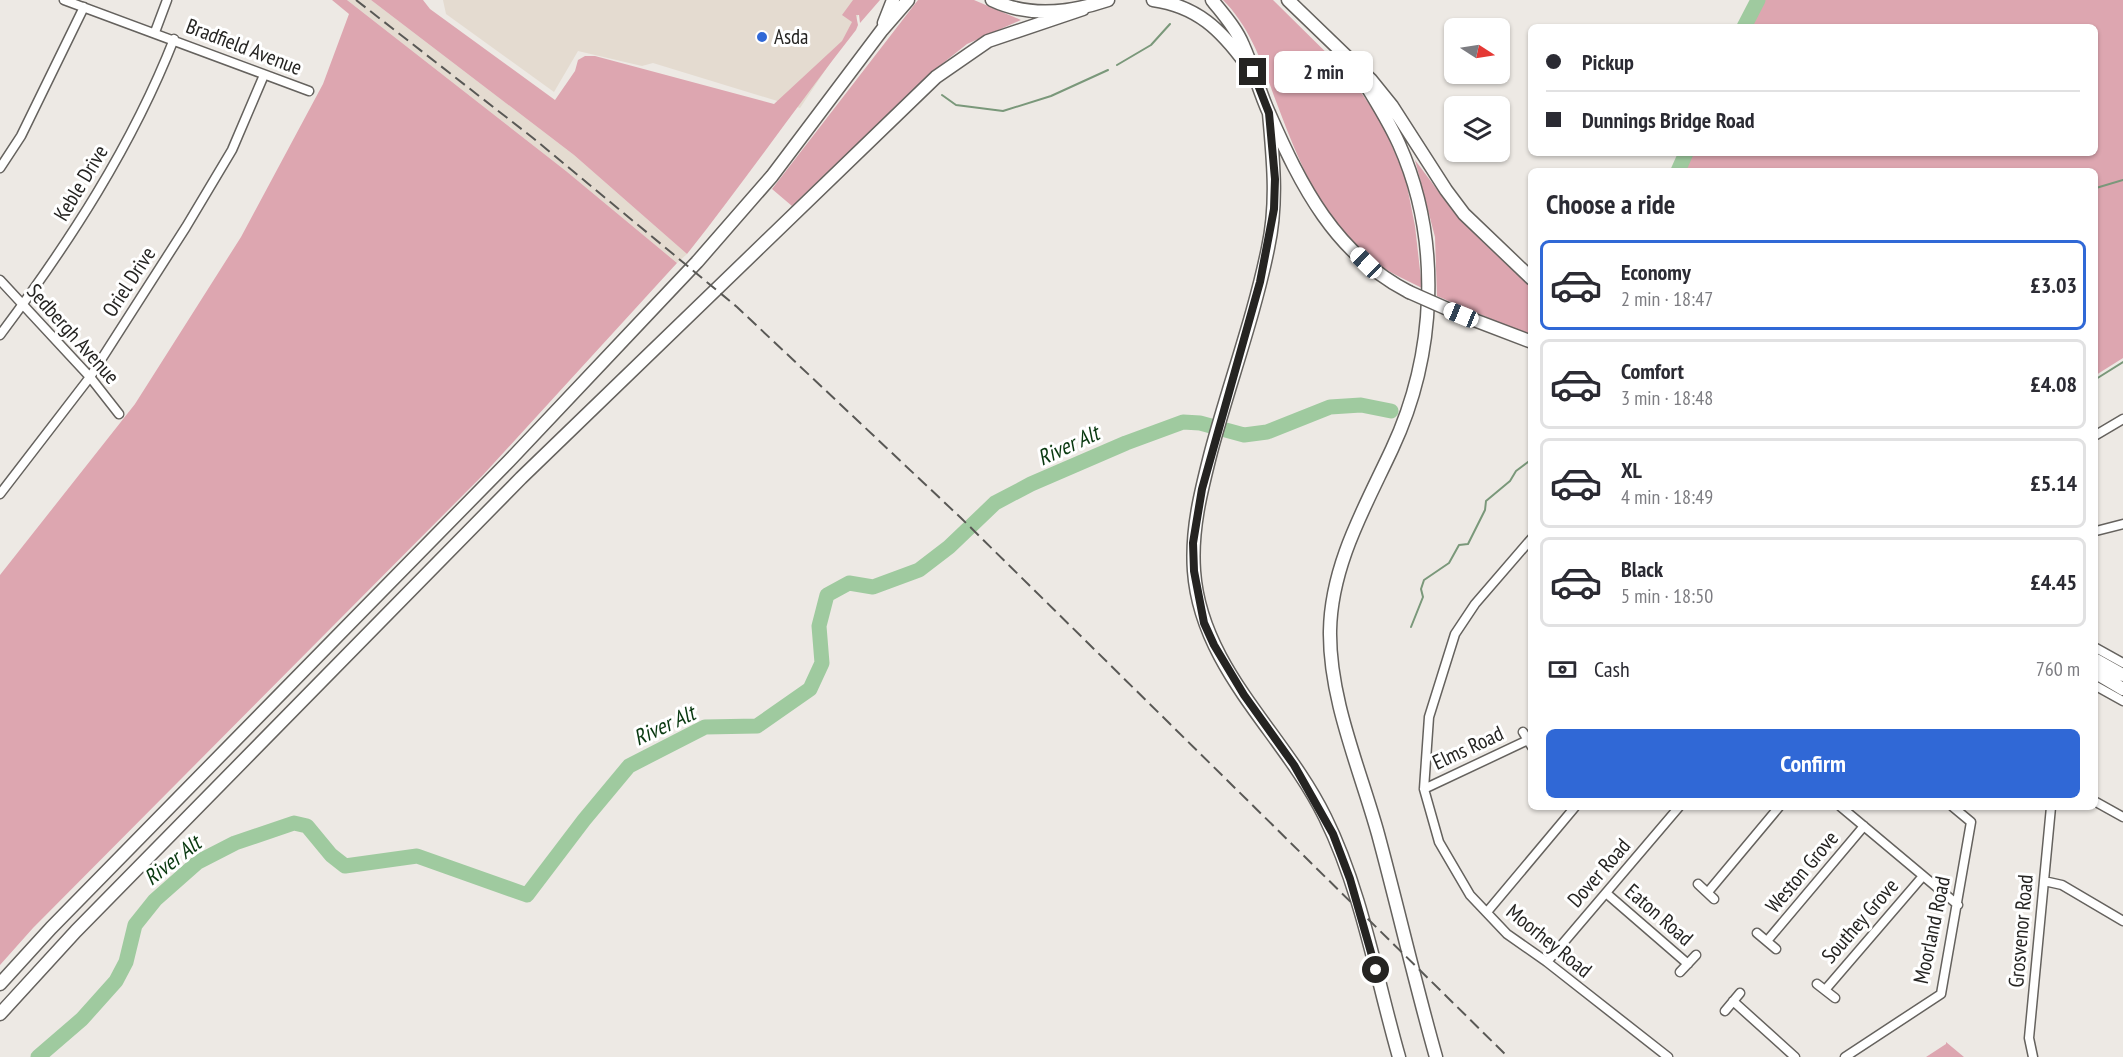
<!DOCTYPE html>
<meta charset="utf-8">
<style>
:root{--surface:#fff;--page:#f7f7f7;--text:#2b2b33;--muted:#7c7c81;--line:#e1e1e2;--accent:#3068d6}
body{margin:0;font-family:"PT Sans Narrow",sans-serif;background:var(--page);color:var(--text);height:100vh;display:flex;flex-direction:column;font-size:22px;white-space:nowrap}
*{box-sizing:border-box;margin:0}
p{font-size:20px;color:var(--muted)}
.icon{flex:none;width:33px;height:33px;fill:none;stroke:currentColor;stroke-width:2;stroke-linecap:round;stroke-linejoin:round}
.map{position:relative;flex:1;overflow:hidden}
.drawer{position:absolute;left:1528px;top:168px;width:570px;height:642px;display:flex;flex-direction:column;background:var(--surface);border-radius:9px;box-shadow:0 2px 4px #0004}
.drawer>*{flex:none}
.banner{position:absolute;left:1528px;top:24px;width:570px;height:132px;border-radius:9px;box-shadow:0 2px 4px #0004;display:grid;align-content:center;height:132px;padding:0 18px;background:var(--surface)}
.needle{width:39px;rotate:102deg}
.tools{position:absolute;left:1444px;top:18px;display:grid;gap:12px}
.tools a{display:grid;place-items:center;width:66px;height:66px;border-radius:9px;background:var(--surface);box-shadow:0 2px 4px #0004;font-size:30px}
.end{position:absolute;width:27px;height:27px;margin:-14px;border:8px solid #252422;background:#fff;box-shadow:0 0 0 3px #fff}
.from{border-radius:50%}
.bubble{position:absolute;height:42px;border-radius:9px;background:var(--surface);box-shadow:0 2px 4px #0004;font-size:20px;font-weight:800;line-height:42px;text-align:center}
.car{position:absolute;width:18px;height:36px;margin:-18px -9px;border-radius:8px;box-shadow:0 0 4px 2px #0007;background:linear-gradient(#fff 24%,#345 0 40%,#fff 0 76%,#345 0 86%,#fff 0)}
.banner b{display:flex;align-items:center;gap:21px;height:57px;font-size:22px}
.banner b+b{border-top:2px solid var(--line)}
.banner i{width:15px;height:15px;background:var(--text)}
ul{padding:0;list-style:none}
li{display:flex;align-items:center;gap:18px;height:90px;margin:0 12px 9px;padding:0 6px;border:3px solid var(--line);border-radius:9px}
li div{flex:1}
li b{display:block;font-size:22px}
li em{font-style:normal;font-weight:800}
li.active{border-color:var(--accent)}
li>.icon{width:54px;height:54px;stroke-width:1.5}
h2{padding:0 18px;font-size:27px;line-height:72px}
.pay{display:flex;align-items:center;gap:15px;height:66px;padding:0 18px;font-size:22px}
.pay p{margin-inline-start:auto}
.action{display:flex;gap:12px;margin-top:auto;padding:12px 18px}
.action a{flex:1;height:69px;border-radius:9px;background:var(--accent);color:#fff;font-size:24px;font-weight:800;line-height:69px;text-align:center}
.map>svg:first-child{display:block}
</style>
<div class="map">
<svg width="2123" height="1057" viewBox="0 0 2123 1057">
<rect width="100%" height="100%" fill="#ede9e4"/>
<path fill="#e4dbd0" d="M 347,0 L 371,0 L 574,155 L 687,254 L 677,263 L 566,171 Z
M 443,0 L 864,0 L 852,30 L 800,108 L 653,63 L 642,66 L 578,51 L 554,92 L 446,14 Z"/>
<path fill="#dda6b0" d="M 332,0 L 347,0 L 566,171 L 677,263 L 483,475 L 33,928 L 0,965 L 0,575 L 135,404 L 241,237 L 323,84 L 349,14 Z
M 371,0 L 423,0 L 430,9 L 555,100 L 575,71 L 578,60 L 585,56 L 595,56 L 774,104 L 842,41 L 852,22 L 842,15 L 853,0 L 880,0 L 860,23 L 859,15 L 856,15 L 858,25 L 856,30 C 798,104 745,181 687,254 L 574,155 Z
M 918,0 L 974,0 L 1021,20 L 967,44 L 928,75 L 792,206 L 772,189 Z
M 1223,0 L 1273,0 L 1348,74 L 1381,121 L 1405,176 L 1415,226 L 1422,288 C 1402,278 1379,268 1363,253 C 1316,209 1296,154 1274,96 C 1262,62 1249,26 1223,0 Z
M 1763,0 L 2123,0 L 2123,358 L 2096,375 L 2096,171 L 1684,171 L 1692,153 L 2096,153 L 2096,27 L 1749,27 Z
M 1415,160 L 1459,219 L 1531,288 L 1531,336 L 1437,296 L 1435,237 Z
M 1946,1042 L 1964,1057 L 1926,1057 L 1946,1044 Z"/>
<g fill="none" stroke-linecap="round" stroke-linejoin="round">
<path stroke="#7a987a" stroke-width="2" d="M 1117,65 L 1151,45 L 1170,24
M 942,95 L 956,105 L 1003,111 L 1051,96 L 1108,70
M 2096,188 L 2123,180
M 2096,379 L 2123,362
M 1411,627 L 1423,597 L 1421,589 L 1424,580 L 1449,563 L 1459,545 L 1468,544 L 1485,510 L 1486,501 L 1510,481 L 1516,471 L 1532,459"/>
<path stroke="#9fca9f" stroke-width="15" d="M 1744,27 L 1758,0
M 1678,171 L 1686,153
M 38,1057 L 82,1019 L 116,981 L 126,962 L 135,925 L 155,900 L 198,862 L 235,843 L 294,823 L 307,826 L 331,855 L 345,866 L 417,856 L 527,895 L 584,820 L 629,766 L 705,727 L 757,726 L 810,689 L 822,663 L 819,626 L 827,595 L 849,583 L 873,587 L 919,570 L 949,547 L 995,503 L 1031,484 L 1126,443 L 1183,422 L 1200,423 L 1244,435 L 1267,432 L 1330,407 L 1361,405 L 1391,411"/>
<defs>
<path id="minor" d="M 64,0 L 309,91
M 155,32 L 167,0
M 0,168 L 21,136 L 84,7
M 0,280 L 90,377 L 119,414
M 0,335 C 69,243 132,146 174,39
M 2096,435 L 2123,419
M 0,494 L 90,377 L 186,227 L 232,150 L 264,75
M 2096,531 L 2123,524
M 1532,538 L 1475,604 L 1455,634 L 1429,717 L 1424,789 L 1439,842 L 1470,895 L 1507,934 L 1547,962 L 1668,1057
M 2096,648 L 2123,663
M 2096,686 L 2123,701
M 1523,732 L 1532,747
M 1424,789 L 1528,740
M 2096,802 L 2123,817
M 1841,807 L 1958,905
M 2044,881 L 2062,885 L 2123,921
M 1698,884 L 1714,899
M 1708,892 L 1779,807
M 1606,893 L 1688,964
M 1487,912 L 1575,807
M 1757,933 L 1776,949
M 1767,941 L 1864,826
M 1547,962 L 1679,807
M 1680,972 L 1696,955
M 1817,984 L 1835,998
M 1825,990 L 1923,876
M 1733,1001 L 1795,1057
M 1725,1011 L 1740,993
M 1845,1057 L 1941,994 L 1971,822 L 1953,807
M 2033,1057 L 2029,1038 L 2051,807"/>
<path id="highway" d="M 992,0 C 1030,18 1070,13 1108,0
M 1153,0 C 1197,6 1221,30 1246,64
M 1212,0 C 1223,14 1236,28 1243,45 C 1253,67 1259,91 1269,113 C 1301,186 1335,254 1409,292
M 1288,0 L 1371,80 L 1392,106 L 1446,190 L 1464,214 L 1532,279
M 884,23 L 893,0
M 1352,62 C 1368,89 1386,115 1399,144 C 1442,240 1436,355 1392,449 C 1365,507 1331,565 1330,631 C 1329,699 1360,769 1378,834 C 1398,908 1415,983 1436,1057
M 1269,113 C 1273,159 1278,202 1268,248 C 1254,317 1229,384 1211,452 C 1201,491 1191,530 1194,571 C 1201,669 1284,733 1325,817 C 1362,892 1376,977 1399,1057
M 1461,315 L 1532,342
M 2096,660 L 2123,675
M 2096,673 L 2123,689
M 0,984 L 51,928 L 509,461 L 697,262 L 772,176 L 882,30 L 908,0
M 0,1014 L 76,931 L 521,478 L 936,77 L 988,41 L 1083,9"/>
</defs>
<use href="#minor" stroke="#65625e" stroke-width="11"/>
<use href="#highway" stroke="#65625e" stroke-width="15"/>
<use href="#minor" stroke="#fff" stroke-width="8"/>
<use href="#highway" stroke="#fff" stroke-width="12"/>
<path stroke="#595855" stroke-width="2" stroke-dasharray="12 6" stroke-linecap="butt" d="M 356,0 L 533,138 L 737,307 L 961,518 L 1508,1057"/>
<defs>
<path id="highway-bridge" d="M 1409,292 L 1461,315"/>
</defs>
<use href="#highway-bridge" stroke="#65625e" stroke-width="15" stroke-linecap="butt"/>
<use href="#highway-bridge" stroke="#fff" stroke-width="12"/>
</g>
<g fill="none" stroke-linecap="round" stroke-linejoin="round">
<path stroke="#252422" stroke-width="8" d="M 1253,72 L 1269,113 L 1275,179 L 1274,209 L 1260,282 L 1202,489 L 1193,543 L 1194,571 L 1204,623 L 1214,645 L 1244,695 L 1294,765 L 1333,834 L 1350,879 L 1376,970"/>
</g>
<circle fill="#3068d6" stroke="#fff" stroke-width="2" cx="762" cy="37" r="6"/>
<g text-anchor="middle" stroke-width="6" stroke-linejoin="round" paint-order="stroke">
<g font-size="21" fill="#252422" stroke="#fff" text-anchor="start">
<text x="774" y="44">Asda</text>
</g>
<g font-size="21" fill="#252422" stroke="#fff">
<text transform="translate(244 47) rotate(21)" y="7">Bradfield Avenue</text>
<text transform="translate(81 183) rotate(-59)" y="7">Keble Drive</text>
<text transform="translate(129 282) rotate(-57)" y="7">Oriel Drive</text>
<text transform="translate(73 334) rotate(48)" y="7">Sedbergh Avenue</text>
<text transform="translate(1468 748) rotate(-25)" y="7">Elms Road</text>
<text transform="translate(1802 872) rotate(-50)" y="7">Weston Grove</text>
<text transform="translate(1599 873) rotate(-49)" y="7">Dover Road</text>
<text transform="translate(1659 915) rotate(41)" y="7">Eaton Road</text>
<text transform="translate(1860 921) rotate(-49)" y="7">Southey Grove</text>
<text transform="translate(1932 930) rotate(-78)" y="7">Moorland Road</text>
<text transform="translate(2021 931) rotate(-85)" y="7">Grosvenor Road</text>
<text transform="translate(1549 941) rotate(39)" y="7">Moorhey Road</text>
</g>
<g font-size="22" font-style="italic" fill="#08380f" stroke="#fff">
<text transform="translate(1068 445) rotate(-25)" y="8">River Alt</text>
<text transform="translate(664 725) rotate(-25)" y="8">River Alt</text>
<text transform="translate(172 860) rotate(-38)" y="8">River Alt</text>
</g>
</g>
</svg>
<div class="tools">
<a><svg class="needle" viewBox="-14 -14 28 28"><path d="M0-13l5 13h-10z" fill="#e53935"/><path d="M0 13l5-13h-10z" fill="#7c7c81"/></svg></a>
<a><svg class="icon" aria-label="layers" viewBox="0 0 24 24"><path d="M12 4l9 5-9 5-9-5zM3 14l9 5 9-5"/></svg></a>
</div>
<i class="end from" style="left:1376px;top:970px"></i>
<i class="end" style="left:1253px;top:72px"></i>
<div class="bubble" style="left:1274px;top:51px;width:99px">2 min</div>
<i class="car" style="left:1366px;top:263px;rotate:314deg"></i>
<i class="car" style="left:1461px;top:315px;rotate:292deg"></i>
<div class="banner">
<b><i class="from"></i>Pickup</b>
<b><i></i>Dunnings Bridge Road</b>
</div>
<section class="drawer">
<h2>Choose a ride</h2>
<ul>
<li class="active"><svg class="icon" aria-label="car" viewBox="0 0 24 24"><path d="M5 17H2v-5l4-1 3-4h7l3 4 3 1v5h-3M9 17h6M6 11h13"/><circle cx="7" cy="17" r="2"/><circle cx="17" cy="17" r="2"/></svg><div><b>Economy</b><p>2 min · 18:47</p></div><em>£3.03</em></li>
<li><svg class="icon" aria-label="car" viewBox="0 0 24 24"><path d="M5 17H2v-5l4-1 3-4h7l3 4 3 1v5h-3M9 17h6M6 11h13"/><circle cx="7" cy="17" r="2"/><circle cx="17" cy="17" r="2"/></svg><div><b>Comfort</b><p>3 min · 18:48</p></div><em>£4.08</em></li>
<li><svg class="icon" aria-label="car" viewBox="0 0 24 24"><path d="M5 17H2v-5l4-1 3-4h7l3 4 3 1v5h-3M9 17h6M6 11h13"/><circle cx="7" cy="17" r="2"/><circle cx="17" cy="17" r="2"/></svg><div><b>XL</b><p>4 min · 18:49</p></div><em>£5.14</em></li>
<li><svg class="icon" aria-label="car" viewBox="0 0 24 24"><path d="M5 17H2v-5l4-1 3-4h7l3 4 3 1v5h-3M9 17h6M6 11h13"/><circle cx="7" cy="17" r="2"/><circle cx="17" cy="17" r="2"/></svg><div><b>Black</b><p>5 min · 18:50</p></div><em>£4.45</em></li>
</ul>
<div class="pay"><svg class="icon" aria-label="cash" viewBox="0 0 24 24"><path d="M3 7h18v10H3z"/><circle cx="12" cy="12" r="2"/></svg>Cash<p>760 m</p></div>
<div class="action"><a>Confirm</a></div>
</section>
</div>
